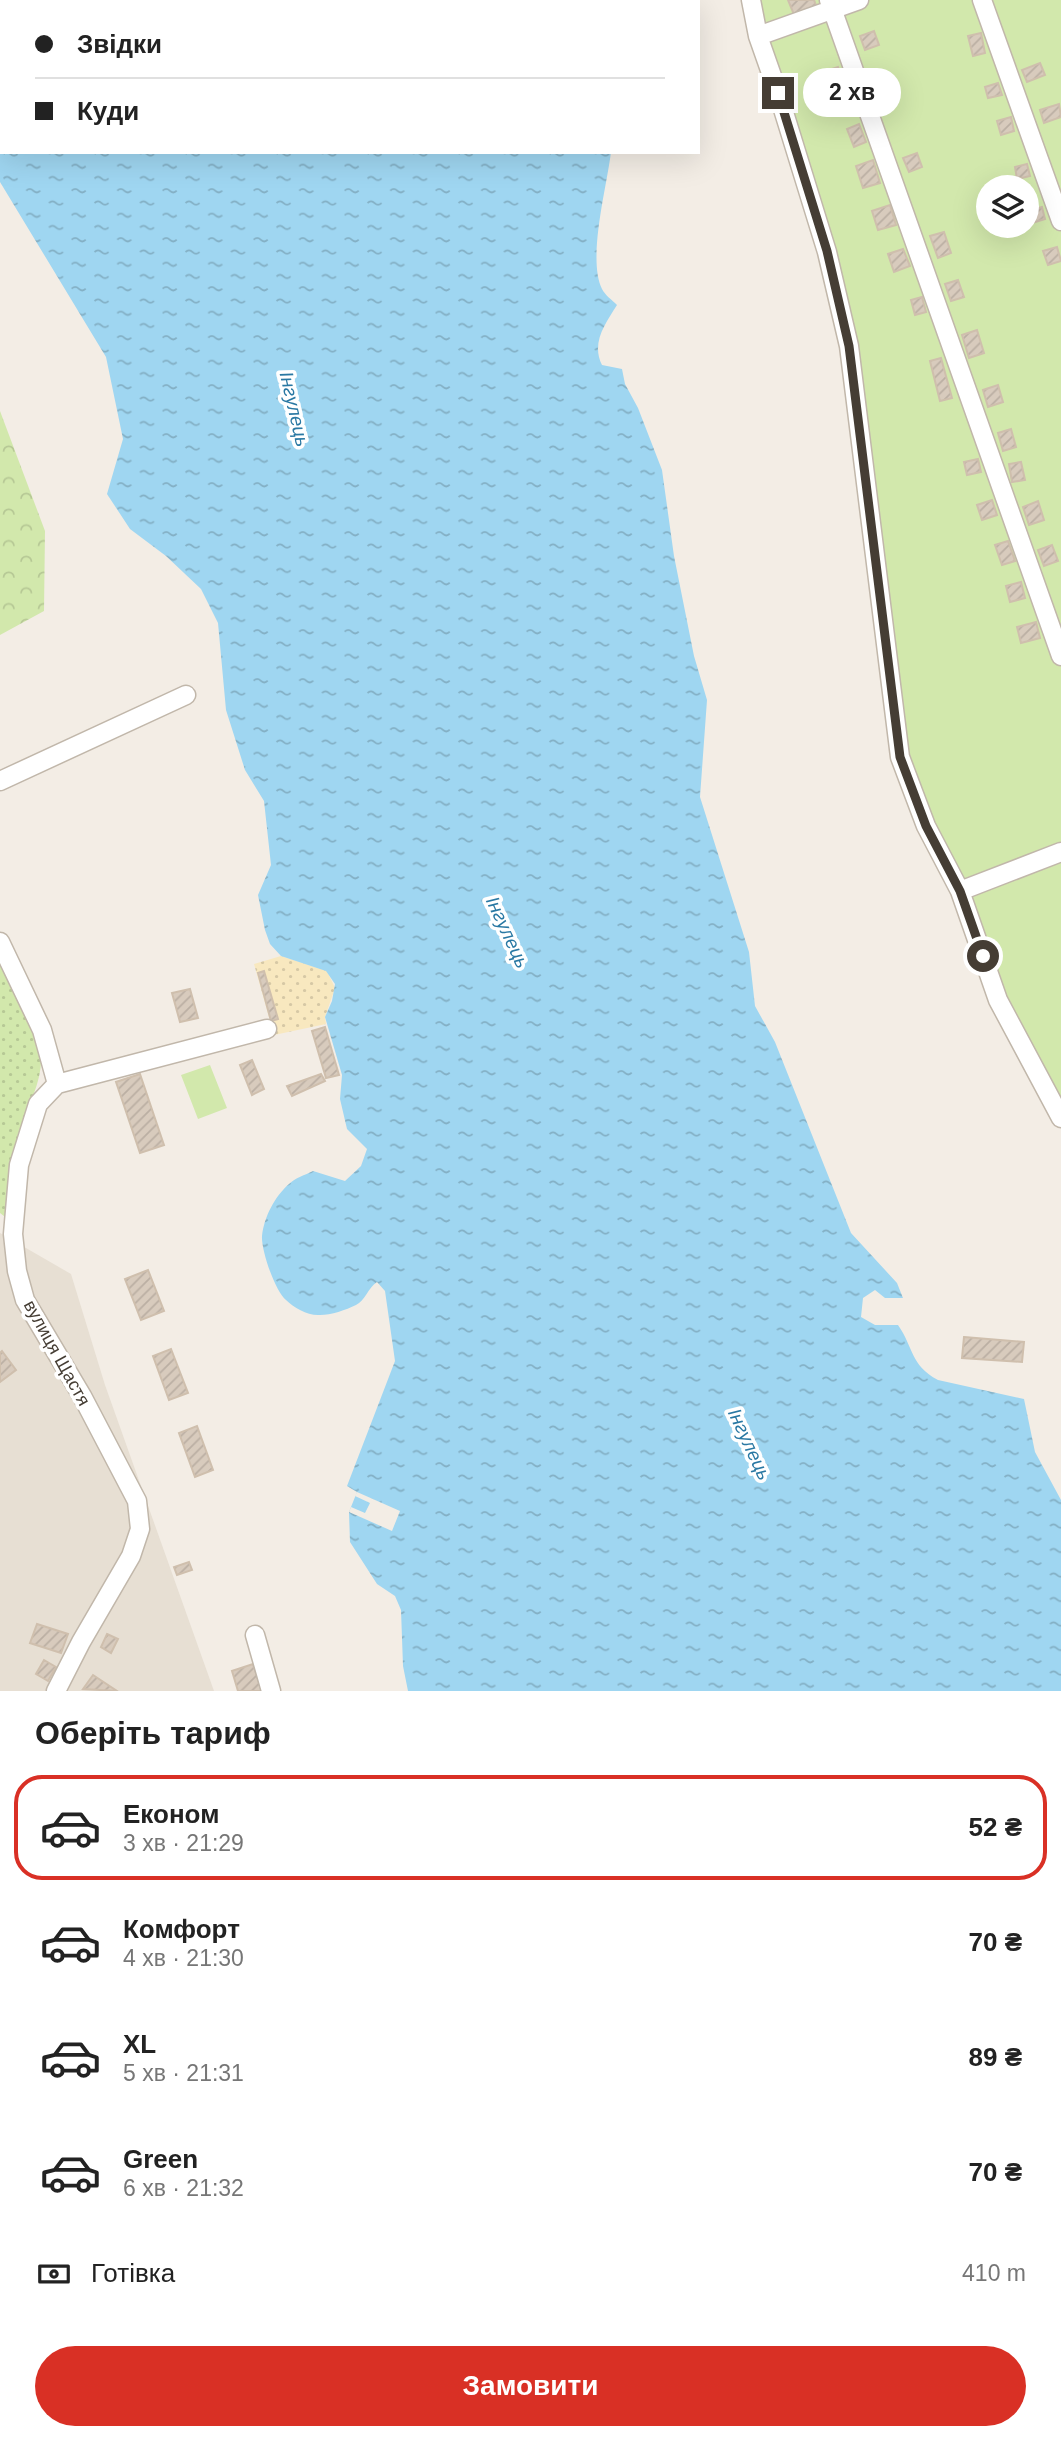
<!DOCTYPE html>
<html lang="uk">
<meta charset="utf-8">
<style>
:root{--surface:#fff;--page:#f2f2f2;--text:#222;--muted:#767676;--line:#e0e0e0;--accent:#d93025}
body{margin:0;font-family:Arial,sans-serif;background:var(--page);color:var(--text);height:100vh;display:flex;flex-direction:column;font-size:26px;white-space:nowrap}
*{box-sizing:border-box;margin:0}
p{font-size:23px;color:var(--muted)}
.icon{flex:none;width:38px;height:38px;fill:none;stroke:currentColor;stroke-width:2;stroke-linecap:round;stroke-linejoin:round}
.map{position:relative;height:1691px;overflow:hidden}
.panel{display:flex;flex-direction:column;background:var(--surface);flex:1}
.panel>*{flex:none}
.guide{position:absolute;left:0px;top:0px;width:700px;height:154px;box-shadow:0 7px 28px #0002;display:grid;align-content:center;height:154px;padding:0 35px;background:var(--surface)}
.fabs{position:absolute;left:976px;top:175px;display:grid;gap:14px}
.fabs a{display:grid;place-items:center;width:63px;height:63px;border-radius:50%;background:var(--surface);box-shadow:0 7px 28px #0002;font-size:35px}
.end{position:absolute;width:32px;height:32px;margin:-16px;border:9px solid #453d34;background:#fff;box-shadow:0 0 0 4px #fff}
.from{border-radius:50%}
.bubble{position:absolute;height:49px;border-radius:24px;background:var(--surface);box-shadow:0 7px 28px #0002;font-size:23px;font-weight:600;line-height:49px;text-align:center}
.guide b{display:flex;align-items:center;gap:24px;height:66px;font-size:26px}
.guide b+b{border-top:2px solid var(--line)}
.guide i{width:18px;height:18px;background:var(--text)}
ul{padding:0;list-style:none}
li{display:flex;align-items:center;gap:21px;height:105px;margin:0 14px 10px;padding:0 21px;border:4px solid transparent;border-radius:28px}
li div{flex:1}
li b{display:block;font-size:26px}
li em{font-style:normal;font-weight:600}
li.active{border-color:var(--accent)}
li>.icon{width:63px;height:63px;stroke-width:1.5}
h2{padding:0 35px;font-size:32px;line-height:84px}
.pay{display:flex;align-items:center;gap:18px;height:77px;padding:0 35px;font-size:26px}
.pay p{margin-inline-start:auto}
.button{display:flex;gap:14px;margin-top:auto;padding:14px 35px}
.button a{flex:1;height:80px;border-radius:42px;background:var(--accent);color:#fff;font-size:28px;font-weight:600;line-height:80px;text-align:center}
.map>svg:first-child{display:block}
</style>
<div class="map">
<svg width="1061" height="1691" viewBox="0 0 1061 1691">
<defs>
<pattern id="grass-dots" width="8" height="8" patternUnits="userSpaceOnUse" patternTransform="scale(1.75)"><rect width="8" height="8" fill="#d2e8ac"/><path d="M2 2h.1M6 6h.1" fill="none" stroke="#b6c895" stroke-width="1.8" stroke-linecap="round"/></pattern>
<pattern id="forest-crowns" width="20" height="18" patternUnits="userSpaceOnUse" patternTransform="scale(1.75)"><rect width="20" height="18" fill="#d2e8ac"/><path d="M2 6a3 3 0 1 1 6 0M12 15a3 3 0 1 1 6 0" fill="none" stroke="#b6c895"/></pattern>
<pattern id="sand-dots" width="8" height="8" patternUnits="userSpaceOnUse" patternTransform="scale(1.75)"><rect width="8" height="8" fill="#f8e8bf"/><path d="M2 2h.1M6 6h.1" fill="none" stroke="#d6c8a5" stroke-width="1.8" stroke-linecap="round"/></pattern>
<pattern id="water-ripples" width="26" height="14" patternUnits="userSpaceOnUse" patternTransform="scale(1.75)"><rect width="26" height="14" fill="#9fd6f1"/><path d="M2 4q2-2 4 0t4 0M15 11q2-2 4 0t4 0" fill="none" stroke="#83afc4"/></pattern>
<pattern id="building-hatch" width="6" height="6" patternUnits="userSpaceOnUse" patternTransform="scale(1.75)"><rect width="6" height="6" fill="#d8cbbd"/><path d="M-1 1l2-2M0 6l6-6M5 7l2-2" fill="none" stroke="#bbafa3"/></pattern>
</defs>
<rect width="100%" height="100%" fill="#f3ede5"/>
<path fill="#e7dfd3" d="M 0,1233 L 71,1274 L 105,1385 L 214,1691 L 0,1691 Z"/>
<path fill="url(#grass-dots)" d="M 0,963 C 11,986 40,1034 41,1057 C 42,1082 28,1105 21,1129 C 13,1159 11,1189 9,1220 L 0,1213 Z"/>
<path fill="url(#forest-crowns)" d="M 0,411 L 45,531 L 44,611 L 0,635 Z"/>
<path fill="url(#sand-dots)" d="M 281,956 L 327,971 L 335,988 L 325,1017 L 326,1024 L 274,1035 L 254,964 Z"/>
<path fill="#d2e8ac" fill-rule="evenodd" d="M 751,0 L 1061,0 L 1061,1118 L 998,1000 L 900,757 L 849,346 ZM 989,187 L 1027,187 L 1027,226 L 989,226 Z
M 210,1065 L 227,1108 L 198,1119 L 181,1075 Z"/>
<path fill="url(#water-ripples)" d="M 0,0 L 492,2 L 2,2 L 2,152 L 611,152 C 607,186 587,259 602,289 C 605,295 612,300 617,305 C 605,324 591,343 602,365 L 622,369 L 625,384 L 638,408 L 662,470 L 674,556 L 694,656 L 707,700 L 700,797 L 749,952 L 755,1006 L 775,1042 L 851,1233 L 897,1283 L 903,1298 L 885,1298 L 875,1290 L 863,1298 L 861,1317 L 875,1325 L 898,1325 C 914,1348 910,1365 938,1380 L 1024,1399 L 1035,1452 L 1061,1500 L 1061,1691 L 408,1691 L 403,1666 L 401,1610 L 395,1596 L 377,1584 L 350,1542 L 349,1512 L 357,1492 L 347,1486 L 395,1361 L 385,1291 L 377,1282 C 368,1288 365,1301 356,1305 C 346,1310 331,1315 320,1315 C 308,1316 294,1308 286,1300 C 275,1291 261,1250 262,1236 C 264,1217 275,1196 289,1184 C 295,1178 305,1175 313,1171 L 345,1181 L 361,1166 L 367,1149 L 347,1129 L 340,1099 L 342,1075 L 325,1017 L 332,1001 L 335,984 L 326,971 L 281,956 L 270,944 L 265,930 L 258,895 L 271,865 L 264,801 L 245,770 L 226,710 L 218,623 L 201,589 L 166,556 L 130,529 L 107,494 L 123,439 L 106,357 L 0,182 Z"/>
<path fill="#f3ede5" d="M 357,1492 L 400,1511 L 392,1531 L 349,1512 L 351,1507 L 365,1513 L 370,1503 L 355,1496 Z"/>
<path fill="url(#building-hatch)" stroke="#cfbfad" stroke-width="2" d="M 788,0 L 814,0 L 817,8 L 795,17 Z
M 874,31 L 879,45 L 865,50 L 860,36 Z
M 981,33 L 985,53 L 973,56 L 968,36 Z
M 1040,63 L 1045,75 L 1027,82 L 1022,70 Z
M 838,67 L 845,88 L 830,93 L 823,72 Z
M 998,83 L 1002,95 L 988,98 L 985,87 Z
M 1059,104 L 1061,117 L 1044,123 L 1040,110 Z
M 1011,117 L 1014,131 L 1001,135 L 997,121 Z
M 859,124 L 866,142 L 854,147 L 847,129 Z
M 917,153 L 922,167 L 909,172 L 903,158 Z
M 873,160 L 880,183 L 863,188 L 856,166 Z
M 1027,164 L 1030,176 L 1017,179 L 1015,167 Z
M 890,205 L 896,225 L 878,230 L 872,211 Z
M 1042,207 L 1045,219 L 1032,223 L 1028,211 Z
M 944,232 L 951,253 L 938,258 L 930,236 Z
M 1057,247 L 1061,261 L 1048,265 L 1043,251 Z
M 903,249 L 910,266 L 894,272 L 888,254 Z
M 958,280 L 964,297 L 951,301 L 945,284 Z
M 922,297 L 926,312 L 915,315 L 911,300 Z
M 977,330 L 984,353 L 969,358 L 962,335 Z
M 941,358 L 952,398 L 940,401 L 930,361 Z
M 998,385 L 1003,402 L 988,407 L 983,390 Z
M 1011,429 L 1016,447 L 1003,451 L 998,433 Z
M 978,459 L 981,472 L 967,475 L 964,462 Z
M 1021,462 L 1025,480 L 1012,482 L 1009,464 Z
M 992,500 L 997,515 L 982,520 L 977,505 Z
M 1038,501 L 1044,520 L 1029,525 L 1023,507 Z
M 1008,541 L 1015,561 L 1002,565 L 995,545 Z
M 1052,545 L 1058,561 L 1044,566 L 1038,550 Z
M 1021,582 L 1025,598 L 1010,602 L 1006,586 Z
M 1036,622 L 1040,638 L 1021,643 L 1017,627 Z
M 264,971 L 278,1019 L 271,1021 L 258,973 Z
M 190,989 L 198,1018 L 180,1022 L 172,993 Z
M 325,1027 L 339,1075 L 326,1078 L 312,1031 Z
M 252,1060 L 264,1089 L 252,1095 L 240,1065 Z
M 140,1074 L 164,1145 L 140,1153 L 116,1082 Z
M 321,1074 L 325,1081 L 292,1096 L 287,1086 Z
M 148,1270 L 164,1311 L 141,1320 L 125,1279 Z
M 964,1337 L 1024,1342 L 1022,1362 L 962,1358 Z
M 171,1349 L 188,1393 L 169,1400 L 153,1356 Z
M 2,1351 L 16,1370 L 0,1382 L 0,1353 Z
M 197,1426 L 213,1470 L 195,1477 L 179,1433 Z
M 189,1562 L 192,1570 L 177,1575 L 174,1567 Z
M 37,1624 L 68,1634 L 61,1653 L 30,1643 Z
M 107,1634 L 118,1639 L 111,1653 L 101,1647 Z
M 44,1660 L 56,1667 L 48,1681 L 36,1674 Z
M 253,1664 L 262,1691 L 238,1691 L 232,1671 Z
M 93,1675 L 117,1691 L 83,1689 Z"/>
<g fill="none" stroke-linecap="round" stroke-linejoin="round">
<defs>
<path id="minor" d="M 751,0 L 758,36 L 778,93 L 827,252 L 849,346 L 900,757 L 926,826 L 960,891 L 998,1000 L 1061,1118
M 829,0 L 1061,656
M 982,0 L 1061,221
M 758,36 L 859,0
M 0,781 L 186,695
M 960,891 L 1061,852
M 0,942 L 42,1030 L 57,1084
M 255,1635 L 271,1691
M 56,1691 L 81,1642 L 131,1556 L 140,1529 L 137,1501 L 82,1396 L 25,1300 L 17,1271 L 13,1234 L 19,1165 L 38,1104 L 57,1084 L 267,1029"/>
</defs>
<use href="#minor" stroke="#c1b7aa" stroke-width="21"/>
<use href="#minor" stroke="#fff" stroke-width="18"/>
</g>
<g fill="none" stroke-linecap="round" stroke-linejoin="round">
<path stroke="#453d34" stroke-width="9" d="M 778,93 L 827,251 L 849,346 L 900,757 L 926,826 L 960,891 L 983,956"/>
</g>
<g text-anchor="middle" stroke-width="7" stroke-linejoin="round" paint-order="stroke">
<g font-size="18" fill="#453d34" stroke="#fff">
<text transform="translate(57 1353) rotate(61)" y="6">вулиця Щастя</text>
</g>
<g font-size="19" font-style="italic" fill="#2978a3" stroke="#fff">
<text transform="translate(295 409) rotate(77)" y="7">Інгулець</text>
<text transform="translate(508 932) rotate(65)" y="7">Інгулець</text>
<text transform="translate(750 1444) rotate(65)" y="7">Інгулець</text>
</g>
</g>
</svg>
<div class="fabs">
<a><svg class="icon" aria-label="layers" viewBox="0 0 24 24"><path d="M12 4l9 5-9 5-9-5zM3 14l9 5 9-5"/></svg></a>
</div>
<i class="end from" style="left:983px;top:956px"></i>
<i class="end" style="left:778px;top:93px"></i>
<div class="bubble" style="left:803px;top:68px;width:98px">2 хв</div>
<div class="guide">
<b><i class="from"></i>Звідки</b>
<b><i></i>Куди</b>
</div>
</div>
<section class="panel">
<h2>Оберіть тариф</h2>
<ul>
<li class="active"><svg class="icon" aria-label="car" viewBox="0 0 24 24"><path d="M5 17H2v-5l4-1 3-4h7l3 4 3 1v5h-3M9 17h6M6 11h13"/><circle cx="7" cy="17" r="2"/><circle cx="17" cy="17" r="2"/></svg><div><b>Економ</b><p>3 хв · 21:29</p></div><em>52 ₴</em></li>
<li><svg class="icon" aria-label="car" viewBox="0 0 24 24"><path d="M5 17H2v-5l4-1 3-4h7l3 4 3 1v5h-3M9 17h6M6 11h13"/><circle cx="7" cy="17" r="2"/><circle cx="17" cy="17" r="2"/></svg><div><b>Комфорт</b><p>4 хв · 21:30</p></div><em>70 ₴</em></li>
<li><svg class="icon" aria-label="car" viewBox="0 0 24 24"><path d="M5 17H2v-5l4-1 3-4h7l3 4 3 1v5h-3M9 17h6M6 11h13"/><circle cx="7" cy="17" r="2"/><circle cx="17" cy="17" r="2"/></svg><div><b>XL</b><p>5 хв · 21:31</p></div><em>89 ₴</em></li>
<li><svg class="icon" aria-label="car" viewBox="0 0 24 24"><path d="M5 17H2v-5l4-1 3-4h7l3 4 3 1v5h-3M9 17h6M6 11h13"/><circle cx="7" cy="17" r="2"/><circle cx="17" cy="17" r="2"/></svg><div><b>Green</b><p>6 хв · 21:32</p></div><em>70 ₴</em></li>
</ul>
<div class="pay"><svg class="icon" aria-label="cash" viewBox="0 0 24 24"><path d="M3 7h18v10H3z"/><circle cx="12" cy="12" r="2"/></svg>Готівка<p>410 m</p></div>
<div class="button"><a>Замовити</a></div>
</section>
